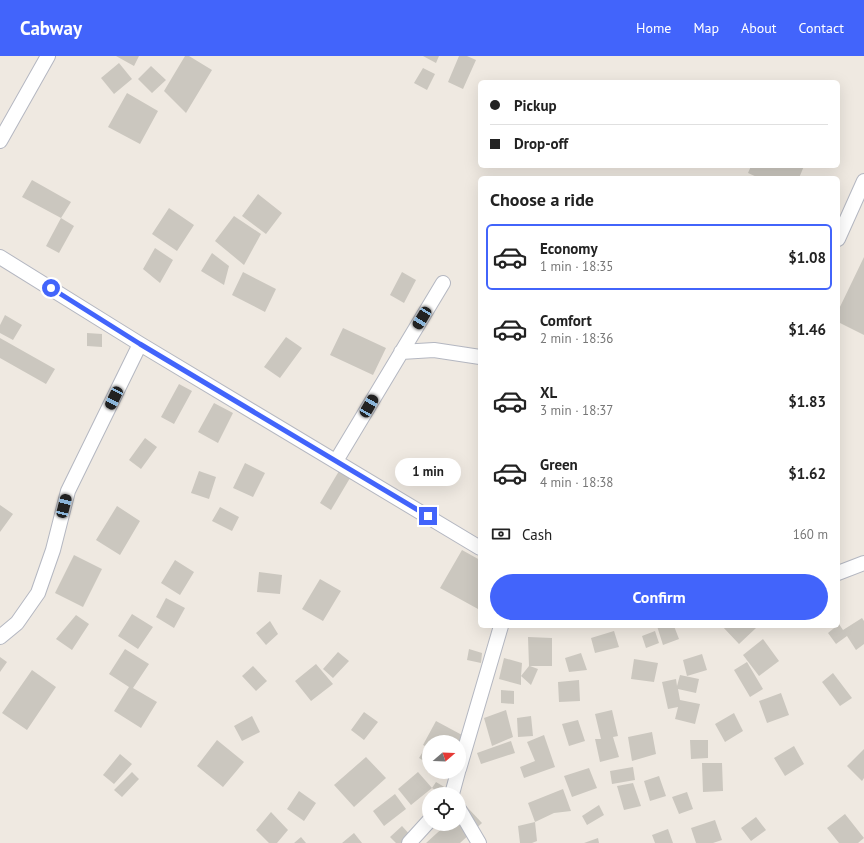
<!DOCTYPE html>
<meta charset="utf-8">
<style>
:root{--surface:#fff;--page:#f6f6f6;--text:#222;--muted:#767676;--line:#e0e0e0;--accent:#4264fb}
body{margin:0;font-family:"PT Sans",sans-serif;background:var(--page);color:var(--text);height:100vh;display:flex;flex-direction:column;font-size:15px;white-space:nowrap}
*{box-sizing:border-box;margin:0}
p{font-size:13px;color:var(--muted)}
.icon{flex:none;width:22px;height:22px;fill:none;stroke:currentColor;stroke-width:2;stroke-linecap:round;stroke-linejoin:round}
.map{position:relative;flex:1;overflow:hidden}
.side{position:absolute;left:478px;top:120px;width:362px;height:452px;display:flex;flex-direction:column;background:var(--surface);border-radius:6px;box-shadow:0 4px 16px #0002}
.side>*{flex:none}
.hud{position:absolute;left:478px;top:24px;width:362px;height:88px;border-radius:6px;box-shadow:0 4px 16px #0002;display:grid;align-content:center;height:88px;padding:0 12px;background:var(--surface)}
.needle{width:26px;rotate:71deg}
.controls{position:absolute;left:422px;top:679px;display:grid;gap:8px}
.controls a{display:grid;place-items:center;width:44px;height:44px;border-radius:50%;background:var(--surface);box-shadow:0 4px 16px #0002;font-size:20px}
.end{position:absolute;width:18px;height:18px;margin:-9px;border:5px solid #4264fb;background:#fff;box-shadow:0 0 0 2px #fff}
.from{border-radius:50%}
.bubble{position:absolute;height:28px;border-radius:14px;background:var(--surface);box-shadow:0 4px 16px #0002;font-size:13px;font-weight:600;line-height:28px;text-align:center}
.car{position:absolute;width:12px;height:24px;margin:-12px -6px;border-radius:5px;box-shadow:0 0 3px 1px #0007;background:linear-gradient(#222 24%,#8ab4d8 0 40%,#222 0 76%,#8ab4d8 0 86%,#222 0)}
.hud b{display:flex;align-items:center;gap:14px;height:38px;font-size:15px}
.hud b+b{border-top:1px solid var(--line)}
.hud i{width:10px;height:10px;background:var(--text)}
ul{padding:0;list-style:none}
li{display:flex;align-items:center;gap:12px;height:66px;margin:0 8px 6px;padding:0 4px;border:2px solid transparent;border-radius:6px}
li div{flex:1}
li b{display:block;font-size:15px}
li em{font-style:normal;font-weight:600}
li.selected{border-color:var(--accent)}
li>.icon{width:36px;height:36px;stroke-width:1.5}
h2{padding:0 12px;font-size:18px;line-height:48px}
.pay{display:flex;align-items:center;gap:10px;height:44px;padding:0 12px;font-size:15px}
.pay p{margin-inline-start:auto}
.button{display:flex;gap:8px;margin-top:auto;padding:8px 12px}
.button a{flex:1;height:46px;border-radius:24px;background:var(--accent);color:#fff;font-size:16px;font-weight:600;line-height:46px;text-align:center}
header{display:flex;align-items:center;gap:24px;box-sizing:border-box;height:56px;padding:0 20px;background:var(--accent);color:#fff}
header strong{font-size:19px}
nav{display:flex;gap:22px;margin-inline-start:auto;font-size:14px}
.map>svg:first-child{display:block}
</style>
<header>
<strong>Cabway</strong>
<nav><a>Home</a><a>Map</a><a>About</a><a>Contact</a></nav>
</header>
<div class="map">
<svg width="864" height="787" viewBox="0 0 864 787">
<rect width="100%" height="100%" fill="#efe9e1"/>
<path fill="#cbc7bf" d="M 116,0 L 139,0 L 134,10 Z
M 185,0 L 189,0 L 212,14 L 186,57 L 164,35 Z
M 423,0 L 439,0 L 436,7 Z
M 459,0 L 467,0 L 476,4 L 463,33 L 448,26 Z
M 119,7 L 132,23 L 114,38 L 101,22 Z
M 151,10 L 166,24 L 152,37 L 138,23 Z
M 423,12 L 435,18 L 427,34 L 414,27 Z
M 127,37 L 158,55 L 140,88 L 108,71 Z
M 751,110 L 804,110 L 799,122 L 759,122 L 748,117 Z
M 32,124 L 71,146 L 61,162 L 74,170 L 59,197 L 46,190 L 61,162 L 22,141 Z
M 258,138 L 282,157 L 266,178 L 242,160 Z
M 169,152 L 194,169 L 177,195 L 152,178 Z
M 234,160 L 261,178 L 244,209 L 215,185 Z
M 155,192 L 173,204 L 160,227 L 143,213 Z
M 212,197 L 229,210 L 224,229 L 201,215 Z
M 864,201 L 864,279 L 838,266 L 838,255 Z
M 243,216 L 276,233 L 265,256 L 232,239 Z
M 402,216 L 416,224 L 404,247 L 390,239 Z
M 5,259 L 22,269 L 13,284 L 0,277 L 0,269 Z
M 343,272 L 386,292 L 373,319 L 330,299 Z
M 87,277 L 102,278 L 102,291 L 87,290 Z
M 286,281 L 302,292 L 280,322 L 264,311 Z
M 0,282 L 55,313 L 46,328 L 0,302 Z
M 179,328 L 192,335 L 174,368 L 161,361 Z
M 214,347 L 233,357 L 218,387 L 198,376 Z
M 145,382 L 157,391 L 141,413 L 129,404 Z
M 245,407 L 265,417 L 253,441 L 233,432 Z
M 199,415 L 216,421 L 209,443 L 191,437 Z
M 339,415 L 350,422 L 331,454 L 320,447 Z
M 0,449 L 13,458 L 0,476 Z
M 117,450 L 140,465 L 120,499 L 96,484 Z
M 220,451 L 239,461 L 232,475 L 212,465 Z
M 462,494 L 480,504 L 480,550 L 478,553 L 440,532 Z
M 74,499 L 102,513 L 83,551 L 55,537 Z
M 175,504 L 194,516 L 180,539 L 161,527 Z
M 259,516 L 282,519 L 280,538 L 257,536 Z
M 320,523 L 341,535 L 323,565 L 302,553 Z
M 166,542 L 185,552 L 174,572 L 156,561 Z
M 132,558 L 153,571 L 138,593 L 118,580 Z
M 76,559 L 89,568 L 72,594 L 56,583 Z
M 862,562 L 864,565 L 864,588 L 856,594 L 847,580 L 836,588 L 828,577 L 839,568 L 843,574 Z
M 270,565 L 278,578 L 266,589 L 256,577 Z
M 657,570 L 674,570 L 679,583 L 663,589 Z
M 722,570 L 755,570 L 756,572 L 739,588 Z
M 614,575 L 619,591 L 595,597 L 591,582 Z
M 655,575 L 659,587 L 646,592 L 642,580 Z
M 528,581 L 552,582 L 552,610 L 530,610 L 538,613 L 531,629 L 521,620 L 521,629 L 499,623 L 504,602 L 522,607 L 521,620 L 529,610 Z
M 763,583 L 779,605 L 759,620 L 743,599 Z
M 125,593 L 149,608 L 133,632 L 157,646 L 141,672 L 114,655 L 129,631 L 109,618 Z
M 469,593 L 482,597 L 481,607 L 467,604 Z
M 338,596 L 349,605 L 333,622 L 323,613 Z
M 581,597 L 587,614 L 569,616 L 565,602 Z
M 702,598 L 707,614 L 687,620 L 683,604 Z
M 0,601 L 7,606 L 0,616 Z
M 634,603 L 658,607 L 654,626 L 631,623 Z
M 747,606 L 763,633 L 750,641 L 734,614 Z
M 316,608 L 333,628 L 311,645 L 295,625 Z
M 253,610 L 267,625 L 256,635 L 242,620 Z
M 32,614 L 56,631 L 27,674 L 2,657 Z
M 833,617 L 852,642 L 840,650 L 822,626 Z
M 680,619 L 699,623 L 696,637 L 678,633 L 680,644 L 700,648 L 695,668 L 675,663 L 678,651 L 668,653 L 662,626 L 676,623 L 677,630 Z
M 579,624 L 580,645 L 559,646 L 558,626 Z
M 501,634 L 514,635 L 514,648 L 501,647 Z
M 781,637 L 789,659 L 767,667 L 759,645 Z
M 506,654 L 513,681 L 492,690 L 484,662 Z
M 612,654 L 618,680 L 613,681 L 619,701 L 600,706 L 595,683 L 601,683 L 595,658 Z
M 364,656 L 378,666 L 364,684 L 351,674 Z
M 734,657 L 743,675 L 725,686 L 715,668 Z
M 252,660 L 260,676 L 242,685 L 234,670 Z
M 531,660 L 533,680 L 518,681 L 517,662 Z
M 578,664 L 585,685 L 569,690 L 562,668 Z
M 436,665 L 462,679 L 459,686 L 429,686 L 429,692 L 423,689 Z
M 652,676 L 656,698 L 632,705 L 628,681 Z
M 544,679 L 555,711 L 524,722 L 520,711 L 535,705 L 527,686 Z
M 217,684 L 244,706 L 223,731 L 197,710 Z
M 690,684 L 708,684 L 708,702 L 691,703 Z
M 511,685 L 515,697 L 481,708 L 477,697 Z
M 794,690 L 804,708 L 785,720 L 774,702 Z
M 425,692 L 429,694 L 429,708 L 419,702 Z
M 864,693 L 864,722 L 862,725 L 847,710 Z
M 120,698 L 132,708 L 114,728 L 103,719 Z
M 366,701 L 386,722 L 354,751 L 334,729 Z
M 702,707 L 722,707 L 723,735 L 703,736 Z
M 633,711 L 635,724 L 612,728 L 610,715 Z
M 589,712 L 597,732 L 572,741 L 564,720 Z
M 132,716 L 139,723 L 122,741 L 114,734 Z
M 418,716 L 432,732 L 411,749 L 398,733 Z
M 437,716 L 450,716 L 445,722 Z
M 659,720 L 666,740 L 650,745 L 644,725 Z
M 436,726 L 446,732 L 442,738 L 432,732 Z
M 633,727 L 641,750 L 624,754 L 617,730 Z
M 563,733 L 571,755 L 554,757 L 535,766 L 537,785 L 532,787 L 520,787 L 518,770 L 535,766 L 528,747 Z
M 299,735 L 316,747 L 304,765 L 287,753 Z
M 687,736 L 693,753 L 679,758 L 672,741 Z
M 395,738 L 406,753 L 384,770 L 373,755 Z
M 599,749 L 604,759 L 587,769 L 582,760 Z
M 466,750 L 482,767 L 460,787 L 426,787 L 447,768 L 459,768 L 459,757 Z
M 271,756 L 288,774 L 277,787 L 269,787 L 256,774 Z
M 845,758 L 864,782 L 858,787 L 839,787 L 827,772 Z
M 756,761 L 766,774 L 751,785 L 741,772 Z
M 715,764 L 722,784 L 713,787 L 696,787 L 691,772 Z
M 402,770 L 412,781 L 405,787 L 396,787 L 390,781 Z
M 668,773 L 673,787 L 655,787 L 652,779 Z
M 354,777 L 362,787 L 342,787 Z
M 301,781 L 306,787 L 294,787 Z
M 598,782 L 599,787 L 584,787 Z"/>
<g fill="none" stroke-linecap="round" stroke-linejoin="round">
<defs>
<path id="street" d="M 0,85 L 48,0
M 838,183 L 864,125
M 0,201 L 140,288 L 480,492
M 401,296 L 434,294 L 480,301
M 336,405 L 443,227
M 838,517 L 864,507
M 0,581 L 17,567 L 38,537 L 53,494 L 68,435 L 140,288
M 459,713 L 501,570
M 452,738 L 458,716
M 459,753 L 479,787
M 409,787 L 429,765"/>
</defs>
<use href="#street" stroke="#b4b7c1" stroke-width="16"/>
<use href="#street" stroke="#fff" stroke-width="14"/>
</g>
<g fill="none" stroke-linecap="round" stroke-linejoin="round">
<path stroke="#4264fb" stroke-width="5" d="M 51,232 L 140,288 L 428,460"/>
</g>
</svg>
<div class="controls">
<a><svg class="needle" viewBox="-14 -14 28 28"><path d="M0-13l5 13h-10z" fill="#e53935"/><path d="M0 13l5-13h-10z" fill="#767676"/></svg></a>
<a><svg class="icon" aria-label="locate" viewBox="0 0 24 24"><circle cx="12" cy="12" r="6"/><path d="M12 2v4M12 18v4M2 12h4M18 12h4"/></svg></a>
</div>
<i class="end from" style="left:51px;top:232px"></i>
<i class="end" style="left:428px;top:460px"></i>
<div class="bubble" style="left:395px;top:402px;width:66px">1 min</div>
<i class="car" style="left:422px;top:262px;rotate:211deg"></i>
<i class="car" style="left:114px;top:342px;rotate:206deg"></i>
<i class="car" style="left:369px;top:350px;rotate:30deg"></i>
<i class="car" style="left:64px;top:450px;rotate:14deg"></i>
<div class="hud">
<b><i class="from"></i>Pickup</b>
<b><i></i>Drop-off</b>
</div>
<section class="side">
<h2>Choose a ride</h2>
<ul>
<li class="selected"><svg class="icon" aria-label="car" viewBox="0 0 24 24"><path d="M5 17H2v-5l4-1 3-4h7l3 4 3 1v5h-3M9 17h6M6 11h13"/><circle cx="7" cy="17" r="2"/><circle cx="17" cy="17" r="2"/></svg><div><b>Economy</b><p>1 min · 18:35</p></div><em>$1.08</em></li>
<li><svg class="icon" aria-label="car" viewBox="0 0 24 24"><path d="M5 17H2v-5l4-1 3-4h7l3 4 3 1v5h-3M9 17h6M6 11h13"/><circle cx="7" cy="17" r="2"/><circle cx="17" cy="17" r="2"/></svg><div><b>Comfort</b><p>2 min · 18:36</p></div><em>$1.46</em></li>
<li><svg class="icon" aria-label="car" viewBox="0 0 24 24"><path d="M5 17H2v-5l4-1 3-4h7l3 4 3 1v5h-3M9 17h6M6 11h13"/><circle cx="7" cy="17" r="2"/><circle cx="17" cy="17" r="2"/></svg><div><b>XL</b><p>3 min · 18:37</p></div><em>$1.83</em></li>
<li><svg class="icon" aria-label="car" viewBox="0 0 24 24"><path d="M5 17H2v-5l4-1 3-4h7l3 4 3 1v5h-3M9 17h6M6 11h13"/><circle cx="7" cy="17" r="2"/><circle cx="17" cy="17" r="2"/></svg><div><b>Green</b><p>4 min · 18:38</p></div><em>$1.62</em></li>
</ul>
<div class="pay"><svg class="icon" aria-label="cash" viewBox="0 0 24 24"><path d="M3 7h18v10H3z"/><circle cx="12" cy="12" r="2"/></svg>Cash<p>160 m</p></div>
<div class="button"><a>Confirm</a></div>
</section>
</div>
